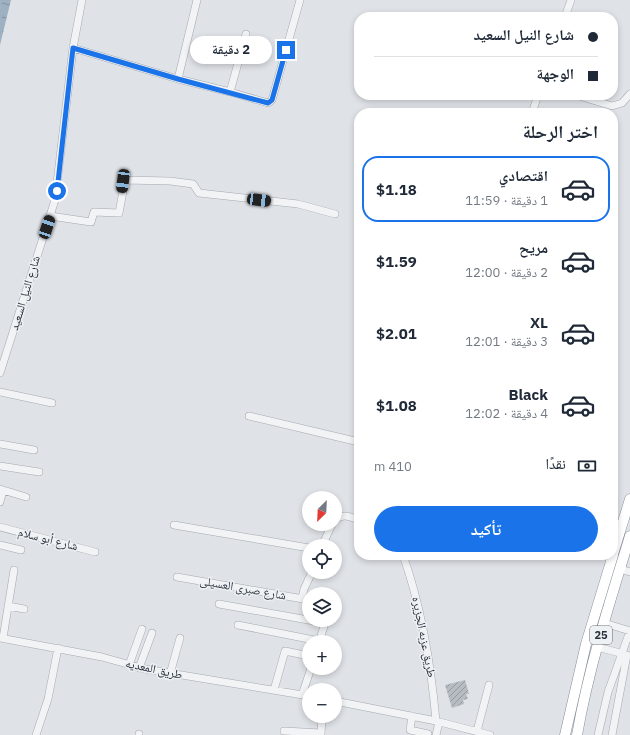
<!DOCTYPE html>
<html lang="ar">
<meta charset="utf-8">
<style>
:root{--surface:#fff;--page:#f6f6f7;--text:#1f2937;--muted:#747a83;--line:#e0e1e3;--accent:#1a73e8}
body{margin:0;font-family:"IBM Plex Sans","Noto Naskh Arabic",sans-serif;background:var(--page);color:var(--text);direction:rtl;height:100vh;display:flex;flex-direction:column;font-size:15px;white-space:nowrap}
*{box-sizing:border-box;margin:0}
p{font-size:13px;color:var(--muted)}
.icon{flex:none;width:22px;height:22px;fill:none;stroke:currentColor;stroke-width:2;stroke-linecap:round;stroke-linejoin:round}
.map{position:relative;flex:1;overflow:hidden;direction:ltr}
.details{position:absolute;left:354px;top:108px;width:264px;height:452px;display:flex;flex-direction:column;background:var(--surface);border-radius:16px;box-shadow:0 2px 6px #0003;direction:rtl}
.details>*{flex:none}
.banner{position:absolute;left:354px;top:12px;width:264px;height:88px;border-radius:16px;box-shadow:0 2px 6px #0003;direction:rtl;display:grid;align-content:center;height:88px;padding:0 20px;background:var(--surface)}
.needle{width:26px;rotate:204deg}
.buttons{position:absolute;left:302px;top:491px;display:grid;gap:8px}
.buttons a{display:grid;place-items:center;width:40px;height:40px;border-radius:50%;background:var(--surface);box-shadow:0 2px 6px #0003;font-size:20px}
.end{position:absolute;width:18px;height:18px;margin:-9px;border:5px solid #1a73e8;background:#fff;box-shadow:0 0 0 2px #fff}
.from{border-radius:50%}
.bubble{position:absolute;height:28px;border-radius:14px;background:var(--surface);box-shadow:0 2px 6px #0003;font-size:13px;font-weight:700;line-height:28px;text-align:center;direction:rtl}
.car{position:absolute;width:12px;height:24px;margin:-12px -6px;border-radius:5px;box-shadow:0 0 3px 1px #0007;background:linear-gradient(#222 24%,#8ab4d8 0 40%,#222 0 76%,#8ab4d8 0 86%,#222 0)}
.banner b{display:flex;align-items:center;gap:14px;height:38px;font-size:15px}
.banner b+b{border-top:1px solid var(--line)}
.banner i{width:10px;height:10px;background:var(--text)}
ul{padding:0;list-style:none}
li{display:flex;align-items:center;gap:12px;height:66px;margin:0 8px 6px;padding:0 12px;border:2px solid transparent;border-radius:16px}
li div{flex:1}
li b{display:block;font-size:15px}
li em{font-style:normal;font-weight:700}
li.active{border-color:var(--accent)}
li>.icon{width:36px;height:36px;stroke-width:1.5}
h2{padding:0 20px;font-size:18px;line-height:48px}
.pay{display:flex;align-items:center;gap:10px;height:44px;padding:0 20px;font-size:15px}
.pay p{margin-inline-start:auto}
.primary-button{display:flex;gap:8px;margin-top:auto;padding:8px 20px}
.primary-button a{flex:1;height:46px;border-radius:24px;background:var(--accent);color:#fff;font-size:16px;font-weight:700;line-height:46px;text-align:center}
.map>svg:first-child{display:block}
</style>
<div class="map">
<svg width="630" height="735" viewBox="0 0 630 735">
<defs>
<pattern id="water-ripples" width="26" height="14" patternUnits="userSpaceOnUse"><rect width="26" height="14" fill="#9db1c3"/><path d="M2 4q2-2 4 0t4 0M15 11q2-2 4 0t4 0" fill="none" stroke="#8091a0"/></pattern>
<pattern id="building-hatch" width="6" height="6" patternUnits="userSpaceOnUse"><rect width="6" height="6" fill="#b7bcc3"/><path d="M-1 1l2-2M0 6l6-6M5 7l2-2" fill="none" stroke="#9599a0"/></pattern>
</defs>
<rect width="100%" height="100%" fill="#dfe2e7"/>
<path fill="url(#water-ripples)" d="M 0,0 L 11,0 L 0,45 Z"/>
<path fill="url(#building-hatch)" d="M 465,680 L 469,694 L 466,694 L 468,699 L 463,700 L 464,704 L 452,708 L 445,685 Z"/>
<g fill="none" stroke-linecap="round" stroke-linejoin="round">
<defs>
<path id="minor" d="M 565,17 L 571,0
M 73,48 L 178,79 L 197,0
M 178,79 L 230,92 L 246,34
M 230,92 L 268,103 L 272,100 L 300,0
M 576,95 L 612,106 L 622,103 L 630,94
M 532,113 L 538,95
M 50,216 L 91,222 L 94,212 L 119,213 L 125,180 L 170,181 L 193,184 L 199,193 L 298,204 L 335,214
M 0,373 L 55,200 L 73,48 L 82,0
M 0,392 L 52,403
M 249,416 L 359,442
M 0,444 L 34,450
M 0,466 L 39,472
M 0,489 L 26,497
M 0,502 L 3,490
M 335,520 C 343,513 350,517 359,520
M 174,525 L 309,548
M 0,527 L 95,552
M 0,545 L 21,550
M 322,546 L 332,524
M 403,555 C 422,609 431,664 436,721
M 620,569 L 630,572
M 177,577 L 309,600
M 302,599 L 304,589 L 312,572
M 219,604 L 325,623
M 8,606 L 24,609
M 604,623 L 630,631
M 238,625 L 319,641
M 0,638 L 102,657 L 145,669 L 309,696
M 3,638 L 14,570
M 319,642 L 326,620
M 597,647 L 624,654
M 129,665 L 142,629
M 139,668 L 152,633
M 170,674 L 180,638
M 274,690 L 285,651 L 309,656
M 302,695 L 311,668
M 335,701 L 436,721 L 490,735
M 412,716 L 410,730 L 428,734
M 284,731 L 321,733
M 477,731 L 489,685
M 36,735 L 48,699 L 58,648
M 139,735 L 139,734
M 321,735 L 322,716
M 436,735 L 439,722
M 598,735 L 608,692 L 630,631
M 612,735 L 627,655"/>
<path id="highway" d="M 613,554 L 630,499
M 565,735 L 586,644 L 613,555
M 577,735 C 589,667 610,601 630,536"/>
</defs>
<use href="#minor" stroke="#a5a9b0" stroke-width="8"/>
<use href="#highway" stroke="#88909c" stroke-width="11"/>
<use href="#minor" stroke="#f1f3f5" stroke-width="7"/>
<use href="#highway" stroke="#fff" stroke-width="10"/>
</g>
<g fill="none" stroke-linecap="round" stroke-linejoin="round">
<path stroke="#1a73e8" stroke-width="5" d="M 57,191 L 73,48 L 178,79 L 268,103 L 272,100 L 286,50"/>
</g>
<g text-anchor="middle" stroke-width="3" stroke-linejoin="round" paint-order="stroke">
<rect fill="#eef1f4" stroke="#646b73" stroke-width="1" x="590" y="626" width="22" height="18" rx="3"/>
<g font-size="11" font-weight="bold" fill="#29313c">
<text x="601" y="639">25</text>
</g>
<g font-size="12" fill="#29313c" stroke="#eef1f4">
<text transform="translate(25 293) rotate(-73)" y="4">شارع النيل السعيد</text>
<text transform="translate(48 539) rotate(14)" y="4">شارع أبو سلام</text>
<text transform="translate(243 588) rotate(10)" y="4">شارع صبرى العسيلى</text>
<text transform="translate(424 637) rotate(79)" y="4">طريق عزبه الجزيره</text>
<text transform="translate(154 669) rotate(12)" y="4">طريق المعديه</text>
</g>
</g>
</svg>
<div class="buttons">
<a><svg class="needle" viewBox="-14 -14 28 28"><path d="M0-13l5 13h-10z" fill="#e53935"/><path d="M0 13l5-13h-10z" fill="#747a83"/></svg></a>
<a><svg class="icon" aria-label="locate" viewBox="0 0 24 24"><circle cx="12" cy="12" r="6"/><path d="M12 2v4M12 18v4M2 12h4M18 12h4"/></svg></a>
<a><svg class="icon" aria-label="layers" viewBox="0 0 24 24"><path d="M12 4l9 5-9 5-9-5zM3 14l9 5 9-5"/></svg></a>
<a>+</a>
<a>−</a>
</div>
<i class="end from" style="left:57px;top:191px"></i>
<i class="end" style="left:286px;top:50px"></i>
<div class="bubble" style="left:190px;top:36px;width:82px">2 دقيقة</div>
<i class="car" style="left:123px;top:181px;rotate:187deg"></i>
<i class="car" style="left:259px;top:200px;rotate:97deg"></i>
<i class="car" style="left:47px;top:227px;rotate:18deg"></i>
<div class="banner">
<b><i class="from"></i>شارع النيل السعيد</b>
<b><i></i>الوجهة</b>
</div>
<section class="details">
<h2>اختر الرحلة</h2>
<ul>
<li class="active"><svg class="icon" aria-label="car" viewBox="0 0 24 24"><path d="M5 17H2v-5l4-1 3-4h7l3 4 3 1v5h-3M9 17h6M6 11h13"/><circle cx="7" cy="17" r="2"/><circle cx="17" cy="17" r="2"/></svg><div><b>اقتصادي</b><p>1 دقيقة · 11:59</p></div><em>$1.18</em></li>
<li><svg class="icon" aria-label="car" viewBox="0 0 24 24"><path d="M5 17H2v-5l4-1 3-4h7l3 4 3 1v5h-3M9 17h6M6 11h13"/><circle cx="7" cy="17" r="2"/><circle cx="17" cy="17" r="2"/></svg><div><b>مريح</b><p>2 دقيقة · 12:00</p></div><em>$1.59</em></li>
<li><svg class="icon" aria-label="car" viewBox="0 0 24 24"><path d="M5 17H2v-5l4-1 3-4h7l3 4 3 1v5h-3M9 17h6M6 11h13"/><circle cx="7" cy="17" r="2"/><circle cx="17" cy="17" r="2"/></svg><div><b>XL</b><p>3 دقيقة · 12:01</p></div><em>$2.01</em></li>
<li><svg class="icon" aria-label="car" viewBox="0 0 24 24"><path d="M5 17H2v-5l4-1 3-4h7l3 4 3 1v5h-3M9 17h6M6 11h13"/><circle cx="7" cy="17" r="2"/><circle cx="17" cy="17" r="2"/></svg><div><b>Black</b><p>4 دقيقة · 12:02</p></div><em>$1.08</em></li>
</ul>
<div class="pay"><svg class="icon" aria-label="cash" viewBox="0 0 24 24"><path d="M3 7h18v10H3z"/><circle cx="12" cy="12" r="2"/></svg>نقدًا<p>410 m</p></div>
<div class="primary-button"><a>تأكيد</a></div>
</section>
</div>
